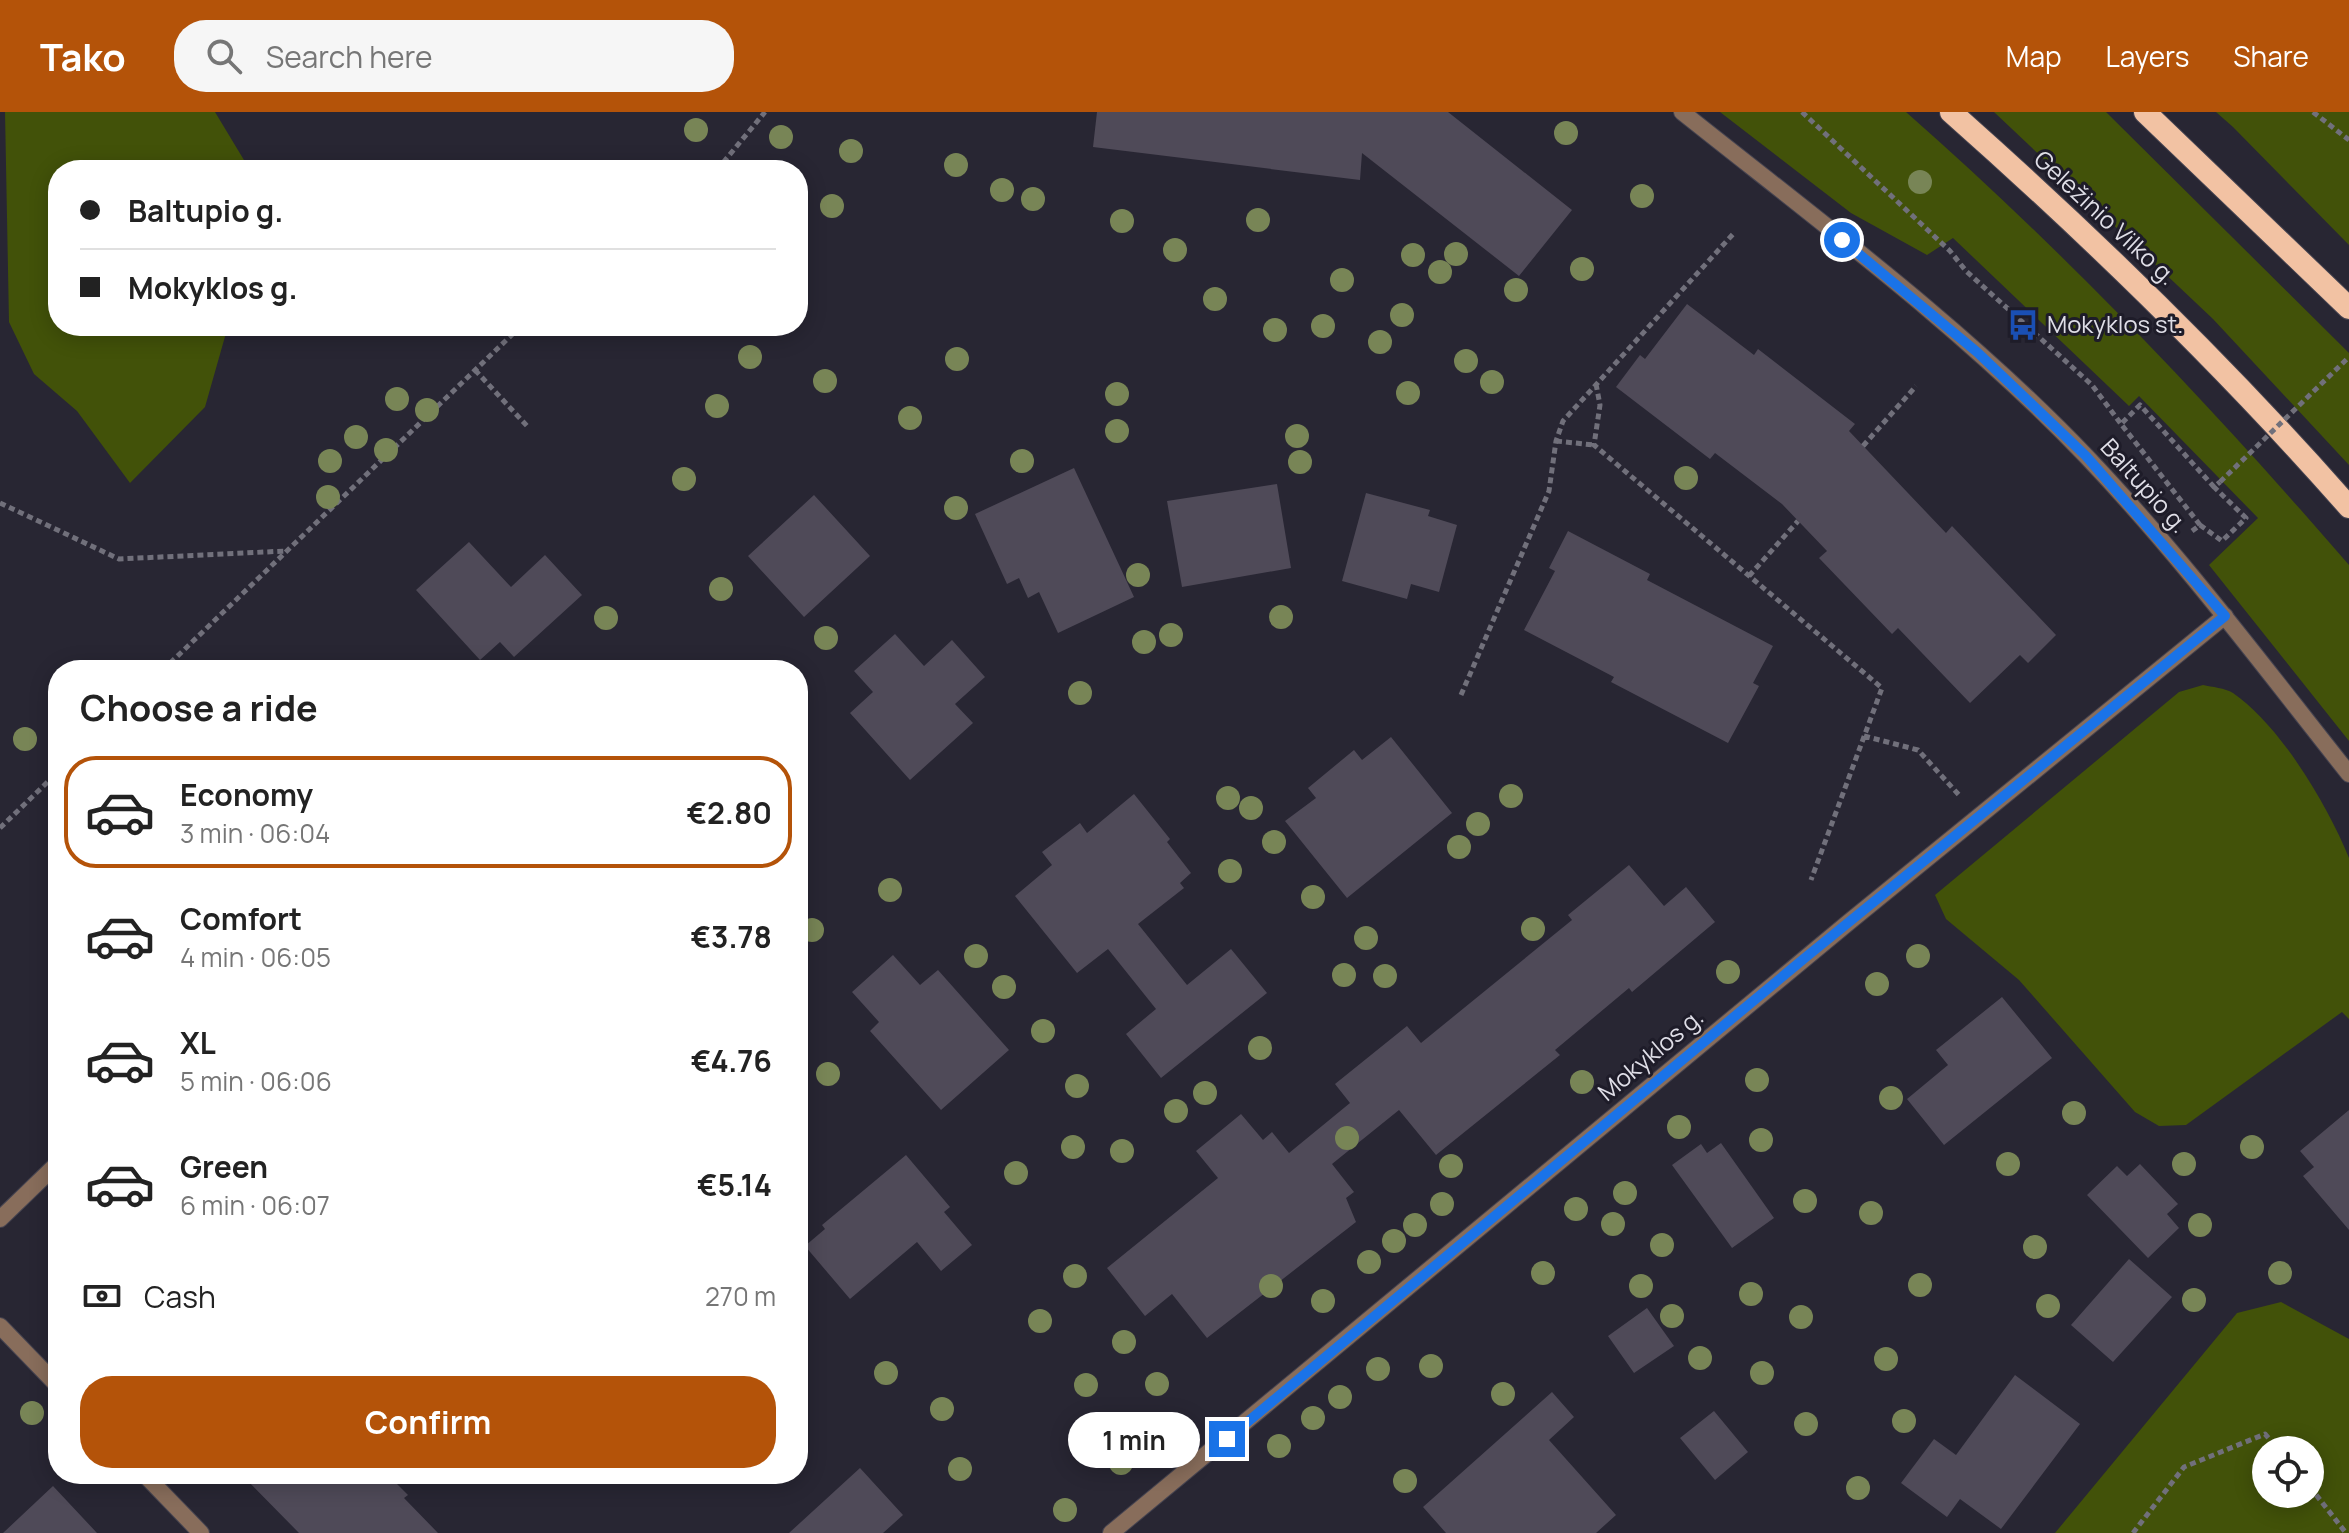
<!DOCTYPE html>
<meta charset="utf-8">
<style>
:root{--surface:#fff;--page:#f6f6f6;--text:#222;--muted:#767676;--line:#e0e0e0;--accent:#b45309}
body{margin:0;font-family:Manrope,sans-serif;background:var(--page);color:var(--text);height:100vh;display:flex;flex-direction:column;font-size:30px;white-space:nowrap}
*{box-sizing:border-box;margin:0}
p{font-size:26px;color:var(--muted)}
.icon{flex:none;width:44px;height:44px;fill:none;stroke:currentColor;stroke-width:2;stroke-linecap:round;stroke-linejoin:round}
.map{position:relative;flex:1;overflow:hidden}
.drawer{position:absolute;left:48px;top:548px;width:760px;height:824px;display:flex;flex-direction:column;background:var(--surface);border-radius:32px;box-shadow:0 4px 20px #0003}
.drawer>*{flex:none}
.guide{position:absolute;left:48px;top:48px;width:760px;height:176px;border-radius:32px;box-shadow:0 4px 20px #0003;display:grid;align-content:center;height:176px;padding:0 32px;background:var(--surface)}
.fabs{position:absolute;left:2252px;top:1324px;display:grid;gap:16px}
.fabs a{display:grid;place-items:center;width:72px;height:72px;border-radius:50%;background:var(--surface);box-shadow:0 4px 20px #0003;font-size:40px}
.end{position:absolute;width:36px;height:36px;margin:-18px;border:10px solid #1a73e8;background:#fff;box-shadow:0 0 0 4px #fff}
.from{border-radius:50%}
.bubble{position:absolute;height:56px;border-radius:28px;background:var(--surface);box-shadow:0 4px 20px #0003;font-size:26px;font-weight:700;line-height:56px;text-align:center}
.guide b{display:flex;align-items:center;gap:28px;height:76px;font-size:30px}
.guide b+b{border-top:2px solid var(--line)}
.guide i{width:20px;height:20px;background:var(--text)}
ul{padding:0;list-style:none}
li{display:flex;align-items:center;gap:24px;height:112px;margin:0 16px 12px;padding:0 16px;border:4px solid transparent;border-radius:32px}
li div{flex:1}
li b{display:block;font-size:30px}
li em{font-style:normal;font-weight:700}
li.current{border-color:var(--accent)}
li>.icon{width:72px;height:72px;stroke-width:1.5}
h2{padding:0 32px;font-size:36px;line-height:96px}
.pay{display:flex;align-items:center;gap:20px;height:88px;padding:0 32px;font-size:30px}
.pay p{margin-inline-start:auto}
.cta{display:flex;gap:16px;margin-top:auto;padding:16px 32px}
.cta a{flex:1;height:92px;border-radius:32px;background:var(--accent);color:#fff;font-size:32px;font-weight:700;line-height:92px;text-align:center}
header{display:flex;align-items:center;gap:48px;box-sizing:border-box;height:112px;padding:0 40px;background:var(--accent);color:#fff}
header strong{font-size:38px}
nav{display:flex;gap:44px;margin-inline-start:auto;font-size:28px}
.search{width:560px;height:72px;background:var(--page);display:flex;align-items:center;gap:20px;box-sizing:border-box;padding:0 28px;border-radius:32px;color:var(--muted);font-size:30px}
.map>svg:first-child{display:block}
</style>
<header>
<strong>Tako</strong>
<div class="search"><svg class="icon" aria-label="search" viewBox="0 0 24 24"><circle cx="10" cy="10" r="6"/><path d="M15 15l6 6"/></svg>Search here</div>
<nav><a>Map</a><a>Layers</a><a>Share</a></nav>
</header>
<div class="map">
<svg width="2349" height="1421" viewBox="0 0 2349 1421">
<rect width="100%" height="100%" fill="#282633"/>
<path fill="#425209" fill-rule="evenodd" d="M 5,0 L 215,0 L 250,58 L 58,58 L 58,214 L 228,214 L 205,295 L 130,371 L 77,299 L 34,262 L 9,210 Z
M 1720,0 L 1906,0 C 2065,140 2210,292 2349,453 L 2349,629 L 2209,453 L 2258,406 L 2139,284 L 2129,294 L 1953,126 L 1927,143 L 1851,101 Z
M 1994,0 L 2106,0 L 2349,241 L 2349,353 L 2213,207 Z
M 2216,0 L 2349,0 L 2349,133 L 2233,15 Z
M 2203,573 C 2212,575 2225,576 2233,581 C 2280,613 2328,694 2349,746 L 2349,907 L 2342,900 L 2186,1013 L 2159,1014 L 2135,1000 L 2019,868 L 1946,807 L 1935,783 L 2179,580 Z
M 2281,1190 L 2349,1227 L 2349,1421 L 2055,1421 L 2237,1201 ZM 2266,1338 L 2310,1338 L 2310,1382 L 2266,1382 Z"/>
<path fill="#4f4a58" d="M 1097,0 L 1448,0 L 1572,98 L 1519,164 L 1362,41 L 1360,68 L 1093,35 Z
M 1687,192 L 1754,243 L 1758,237 L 1855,312 L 1849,319 L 1946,421 L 1952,414 L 2056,523 L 2028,551 L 2020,543 L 1970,591 L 1898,516 L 1892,522 L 1819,446 L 1827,439 L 1782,392 L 1715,341 L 1710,347 L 1616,275 L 1640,243 L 1645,247 Z
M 1074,356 L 1134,485 L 1058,521 L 1039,480 L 1028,486 L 1019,466 L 1007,472 L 975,402 Z
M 1277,372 L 1291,456 L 1182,475 L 1167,389 Z
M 1366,381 L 1430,398 L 1428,404 L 1457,413 L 1439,480 L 1411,472 L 1407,487 L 1342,469 Z
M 814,383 L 870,444 L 804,505 L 748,444 Z
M 1568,419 L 1650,462 L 1647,468 L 1773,534 L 1753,571 L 1759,574 L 1728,631 L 1611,570 L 1614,565 L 1524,518 L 1555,459 L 1549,456 Z
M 469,430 L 511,475 L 545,443 L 582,483 L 514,545 L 500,530 L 480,548 L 416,478 Z
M 895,522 L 924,554 L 952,528 L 985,565 L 955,592 L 973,611 L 910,668 L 850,601 L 873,580 L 854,559 Z
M 1391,625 L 1452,701 L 1347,786 L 1285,709 L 1316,686 L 1308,676 L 1354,638 L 1362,648 Z
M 1134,682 L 1170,727 L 1167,730 L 1191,761 L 1180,771 L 1184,776 L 1138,812 L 1187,873 L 1231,837 L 1267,881 L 1161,966 L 1126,922 L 1156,897 L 1108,837 L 1077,861 L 1015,784 L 1052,753 L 1042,740 L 1080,711 L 1087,721 Z
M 1629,753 L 1664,794 L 1686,775 L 1715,810 L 1632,880 L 1629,876 L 1555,938 L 1560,943 L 1436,1043 L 1399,998 L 1332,1052 L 1354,1080 L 1346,1086 L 1356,1110 L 1207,1226 L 1172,1182 L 1145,1204 L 1107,1156 L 1218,1066 L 1196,1039 L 1241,1002 L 1263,1028 L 1272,1020 L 1289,1041 L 1350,991 L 1335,972 L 1407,914 L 1421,931 L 1572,808 L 1568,803 Z
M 893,843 L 920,873 L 938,858 L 1009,938 L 941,998 L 870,919 L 879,910 L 852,880 Z
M 2002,885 L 2052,946 L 1944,1033 L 1907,987 L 1948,953 L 1936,938 Z
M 2349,998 L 2349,1118 L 2303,1064 L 2314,1055 L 2300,1039 Z
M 1721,1031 L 1774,1106 L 1732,1136 L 1672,1053 L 1701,1032 L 1707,1041 Z
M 906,1043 L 950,1095 L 944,1100 L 972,1133 L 941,1159 L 917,1130 L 850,1187 L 805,1134 L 825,1117 L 822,1113 Z
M 2140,1052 L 2178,1092 L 2167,1102 L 2179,1116 L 2148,1146 L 2087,1083 L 2117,1054 L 2127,1064 Z
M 2129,1147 L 2172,1185 L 2113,1250 L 2071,1213 Z
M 1647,1196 L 1674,1234 L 1634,1261 L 1608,1224 Z
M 2015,1263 L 2080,1312 L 2001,1417 L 1960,1387 L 1947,1405 L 1901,1371 L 1934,1327 L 1956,1343 Z
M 1552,1280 L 1574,1305 L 1549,1328 L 1616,1403 L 1596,1421 L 1446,1421 L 1423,1395 Z
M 1714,1299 L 1748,1340 L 1715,1368 L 1680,1326 Z
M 860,1356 L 903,1403 L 883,1421 L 789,1421 Z
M 241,1362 L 387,1362 L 408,1383 L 404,1386 L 438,1421 L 299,1421 Z
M 53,1374 L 97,1421 L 3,1421 Z"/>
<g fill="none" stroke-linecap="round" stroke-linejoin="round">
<defs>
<path id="minor" d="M 0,1107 L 58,1051
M 0,1214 L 58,1274
M 144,1362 L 201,1421
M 1111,1421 L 1849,810 L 2225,504"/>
<path id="tertiary" d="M 1682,0 C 1820,110 1965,217 2087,345 C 2182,445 2264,555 2349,662"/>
<path id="trunk" d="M 1951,0 C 2091,124 2225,254 2349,395
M 2145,0 L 2349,196"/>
</defs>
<use href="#minor" stroke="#454350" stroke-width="18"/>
<use href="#tertiary" stroke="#454350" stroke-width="18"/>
<use href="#trunk" stroke="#454350" stroke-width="24"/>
<path stroke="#71707b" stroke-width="5" stroke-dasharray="6 4" stroke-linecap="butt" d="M 1802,0 L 1950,139 L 1966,159 L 2092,273 L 2121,312
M 2313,0 L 2349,28
M 717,58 L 765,0
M 475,258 L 528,315
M 1596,272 L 1600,293 L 1594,333 L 1882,576 L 1811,768
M 1556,329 L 1594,333
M 1863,334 L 1916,274
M 0,391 L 119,447 L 286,439
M 2200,413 L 2222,429 L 2246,406 L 2214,375
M 2192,419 L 2200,413 L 2121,312 L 2140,293 L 2214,375 L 2220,370
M 1749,464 L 1798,409
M 163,558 L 521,214
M 1461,583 L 1549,379 L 1556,329 L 1563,309 L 1734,121
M 1864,624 L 1918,638 L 1959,683
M 0,716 L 58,660
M 2310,1375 L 2346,1421
M 2133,1421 L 2184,1355 L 2265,1322 L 2279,1338"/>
<use href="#minor" stroke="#886d5b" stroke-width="16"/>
<use href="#tertiary" stroke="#886d5b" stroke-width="16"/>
<use href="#trunk" stroke="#f2c2a3" stroke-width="22"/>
<path stroke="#71707b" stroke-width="5" stroke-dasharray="6 4" stroke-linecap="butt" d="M 2220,370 L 2349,245"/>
</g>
<g fill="#788556">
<circle cx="696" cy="18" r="12"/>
<circle cx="1566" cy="21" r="12"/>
<circle cx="781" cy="25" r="12"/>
<circle cx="851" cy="39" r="12"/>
<circle cx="956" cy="53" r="12"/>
<circle cx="1920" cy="70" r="12"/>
<circle cx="1002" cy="78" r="12"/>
<circle cx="1642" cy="84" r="12"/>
<circle cx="1033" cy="87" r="12"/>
<circle cx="832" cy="94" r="12"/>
<circle cx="1258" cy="108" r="12"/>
<circle cx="1122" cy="109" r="12"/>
<circle cx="1175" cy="138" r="12"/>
<circle cx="1456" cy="142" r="12"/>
<circle cx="1413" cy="143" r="12"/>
<circle cx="1582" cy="157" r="12"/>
<circle cx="1440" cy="160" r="12"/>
<circle cx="1342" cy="168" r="12"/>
<circle cx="1516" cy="178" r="12"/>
<circle cx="1215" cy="187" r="12"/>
<circle cx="1402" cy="203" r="12"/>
<circle cx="1323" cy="214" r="12"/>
<circle cx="1275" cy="218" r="12"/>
<circle cx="1380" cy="230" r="12"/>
<circle cx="750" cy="245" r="12"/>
<circle cx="957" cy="247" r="12"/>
<circle cx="1466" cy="249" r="12"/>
<circle cx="825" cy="269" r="12"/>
<circle cx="1492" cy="270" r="12"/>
<circle cx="1408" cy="281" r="12"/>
<circle cx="1117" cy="282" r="12"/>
<circle cx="397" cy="287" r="12"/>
<circle cx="717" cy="294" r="12"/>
<circle cx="427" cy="298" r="12"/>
<circle cx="910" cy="306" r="12"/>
<circle cx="1117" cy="319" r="12"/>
<circle cx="1297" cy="324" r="12"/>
<circle cx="356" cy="325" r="12"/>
<circle cx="386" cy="338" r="12"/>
<circle cx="330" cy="349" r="12"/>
<circle cx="1022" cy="349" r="12"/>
<circle cx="1300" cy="350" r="12"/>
<circle cx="1686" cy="366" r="12"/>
<circle cx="684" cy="367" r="12"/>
<circle cx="328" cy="385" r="12"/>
<circle cx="956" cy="396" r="12"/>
<circle cx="1138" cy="463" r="12"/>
<circle cx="721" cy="477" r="12"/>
<circle cx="1281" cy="505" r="12"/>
<circle cx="606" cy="506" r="12"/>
<circle cx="1171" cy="523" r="12"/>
<circle cx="826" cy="526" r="12"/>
<circle cx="1144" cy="530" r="12"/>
<circle cx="1080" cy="581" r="12"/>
<circle cx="25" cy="627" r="12"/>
<circle cx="1511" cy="684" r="12"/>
<circle cx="1228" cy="686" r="12"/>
<circle cx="1251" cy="696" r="12"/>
<circle cx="1478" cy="712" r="12"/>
<circle cx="1274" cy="730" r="12"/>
<circle cx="1459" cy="735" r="12"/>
<circle cx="1230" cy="759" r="12"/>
<circle cx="890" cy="778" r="12"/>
<circle cx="1313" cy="785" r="12"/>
<circle cx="1533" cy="817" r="12"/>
<circle cx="812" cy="818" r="12"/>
<circle cx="1366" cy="826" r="12"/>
<circle cx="976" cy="844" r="12"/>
<circle cx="1918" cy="844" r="12"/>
<circle cx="1728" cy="860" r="12"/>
<circle cx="1344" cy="863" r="12"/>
<circle cx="1385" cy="864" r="12"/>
<circle cx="1877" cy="872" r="12"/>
<circle cx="1004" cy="875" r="12"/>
<circle cx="1043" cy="919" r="12"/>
<circle cx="1260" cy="936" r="12"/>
<circle cx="828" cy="962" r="12"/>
<circle cx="1757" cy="968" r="12"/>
<circle cx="1582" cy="970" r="12"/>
<circle cx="1077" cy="974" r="12"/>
<circle cx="1205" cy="981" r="12"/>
<circle cx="1891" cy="986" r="12"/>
<circle cx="1176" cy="999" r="12"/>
<circle cx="2074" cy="1001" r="12"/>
<circle cx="1679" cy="1015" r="12"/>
<circle cx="1347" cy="1026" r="12"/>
<circle cx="1761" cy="1028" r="12"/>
<circle cx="1073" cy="1035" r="12"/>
<circle cx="2252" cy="1035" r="12"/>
<circle cx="1122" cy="1039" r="12"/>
<circle cx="2008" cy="1052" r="12"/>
<circle cx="2184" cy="1052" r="12"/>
<circle cx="1451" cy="1054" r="12"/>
<circle cx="1016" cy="1061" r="12"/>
<circle cx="1625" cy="1081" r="12"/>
<circle cx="1805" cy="1089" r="12"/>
<circle cx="1442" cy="1092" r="12"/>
<circle cx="1576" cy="1097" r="12"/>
<circle cx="1871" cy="1101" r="12"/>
<circle cx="1613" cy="1112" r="12"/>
<circle cx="1415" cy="1113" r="12"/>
<circle cx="2200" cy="1113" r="12"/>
<circle cx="1394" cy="1129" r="12"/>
<circle cx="1662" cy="1133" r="12"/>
<circle cx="2035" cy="1135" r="12"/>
<circle cx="1369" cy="1150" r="12"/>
<circle cx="1543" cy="1161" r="12"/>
<circle cx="2280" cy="1161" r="12"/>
<circle cx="1075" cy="1164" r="12"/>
<circle cx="1920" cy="1173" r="12"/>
<circle cx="1271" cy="1174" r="12"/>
<circle cx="1641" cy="1174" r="12"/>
<circle cx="1751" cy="1182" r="12"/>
<circle cx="2194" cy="1188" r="12"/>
<circle cx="1323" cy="1189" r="12"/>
<circle cx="2048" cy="1194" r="12"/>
<circle cx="1672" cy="1204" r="12"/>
<circle cx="1801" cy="1205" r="12"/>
<circle cx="1040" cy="1209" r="12"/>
<circle cx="1124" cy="1230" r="12"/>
<circle cx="1700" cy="1246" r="12"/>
<circle cx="1886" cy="1247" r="12"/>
<circle cx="1431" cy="1254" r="12"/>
<circle cx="1378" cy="1257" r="12"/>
<circle cx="886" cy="1261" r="12"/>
<circle cx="1762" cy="1261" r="12"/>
<circle cx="1157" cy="1272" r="12"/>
<circle cx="1086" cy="1273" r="12"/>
<circle cx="1503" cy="1282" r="12"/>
<circle cx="1340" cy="1285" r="12"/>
<circle cx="942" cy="1297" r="12"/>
<circle cx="32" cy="1301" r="12"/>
<circle cx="1313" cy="1306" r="12"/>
<circle cx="1904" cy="1309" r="12"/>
<circle cx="1806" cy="1312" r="12"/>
<circle cx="1279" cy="1334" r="12"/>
<circle cx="1121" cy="1351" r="12"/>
<circle cx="960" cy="1357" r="12"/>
<circle cx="1405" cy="1369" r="12"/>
<circle cx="1858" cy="1376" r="12"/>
<circle cx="1065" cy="1398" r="12"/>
</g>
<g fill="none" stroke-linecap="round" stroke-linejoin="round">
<path stroke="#1a73e8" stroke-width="10" d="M 1227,1327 L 1806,845 L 2225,504 L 2086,344 L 1977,240 L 1842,128"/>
</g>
<defs>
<symbol id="bus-bare" viewBox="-9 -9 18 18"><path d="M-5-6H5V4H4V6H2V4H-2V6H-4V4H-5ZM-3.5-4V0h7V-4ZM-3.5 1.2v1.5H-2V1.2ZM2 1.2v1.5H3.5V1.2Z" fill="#1a4fb4" stroke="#1e1c29" stroke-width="2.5" paint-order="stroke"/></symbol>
</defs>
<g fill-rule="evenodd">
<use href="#bus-bare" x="2001" y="191" width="44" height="44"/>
</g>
<g text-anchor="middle" stroke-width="6" stroke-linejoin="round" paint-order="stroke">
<g font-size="24" fill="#dfdee7" stroke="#1e1c29">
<text transform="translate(2105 106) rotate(43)" y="8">Geležinio Vilko g.</text>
<text transform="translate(2144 374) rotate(48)" y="8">Baltupio g.</text>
<text transform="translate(1651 943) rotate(-40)" y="8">Mokyklos g.</text>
</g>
<g font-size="24" fill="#dfdee7" stroke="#1e1c29" text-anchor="start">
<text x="2047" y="221">Mokyklos st.</text>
</g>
</g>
</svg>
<div class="fabs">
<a><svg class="icon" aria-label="locate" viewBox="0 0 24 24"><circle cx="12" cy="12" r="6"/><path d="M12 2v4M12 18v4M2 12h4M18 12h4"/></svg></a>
</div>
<i class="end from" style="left:1842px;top:128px"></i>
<i class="end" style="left:1227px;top:1327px"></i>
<div class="bubble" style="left:1068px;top:1300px;width:132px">1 min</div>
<div class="guide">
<b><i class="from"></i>Baltupio g.</b>
<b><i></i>Mokyklos g.</b>
</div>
<section class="drawer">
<h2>Choose a ride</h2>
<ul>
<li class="current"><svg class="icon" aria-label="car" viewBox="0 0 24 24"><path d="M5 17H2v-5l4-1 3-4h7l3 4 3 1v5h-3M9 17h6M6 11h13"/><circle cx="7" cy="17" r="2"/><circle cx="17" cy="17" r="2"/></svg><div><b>Economy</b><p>3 min · 06:04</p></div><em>€2.80</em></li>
<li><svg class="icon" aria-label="car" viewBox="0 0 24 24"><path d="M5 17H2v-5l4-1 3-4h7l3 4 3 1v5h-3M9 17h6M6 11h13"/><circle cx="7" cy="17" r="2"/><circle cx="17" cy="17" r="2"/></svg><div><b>Comfort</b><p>4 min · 06:05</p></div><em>€3.78</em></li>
<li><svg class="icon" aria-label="car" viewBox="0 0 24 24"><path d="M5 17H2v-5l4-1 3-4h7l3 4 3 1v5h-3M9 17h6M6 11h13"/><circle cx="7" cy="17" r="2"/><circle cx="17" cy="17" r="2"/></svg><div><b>XL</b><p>5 min · 06:06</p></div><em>€4.76</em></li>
<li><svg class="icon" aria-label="car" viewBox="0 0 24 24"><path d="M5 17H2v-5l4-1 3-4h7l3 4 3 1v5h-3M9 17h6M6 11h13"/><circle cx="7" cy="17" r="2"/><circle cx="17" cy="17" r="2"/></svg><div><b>Green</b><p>6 min · 06:07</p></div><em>€5.14</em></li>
</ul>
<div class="pay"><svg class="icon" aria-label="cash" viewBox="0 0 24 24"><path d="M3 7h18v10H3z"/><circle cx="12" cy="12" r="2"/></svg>Cash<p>270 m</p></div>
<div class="cta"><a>Confirm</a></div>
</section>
</div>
